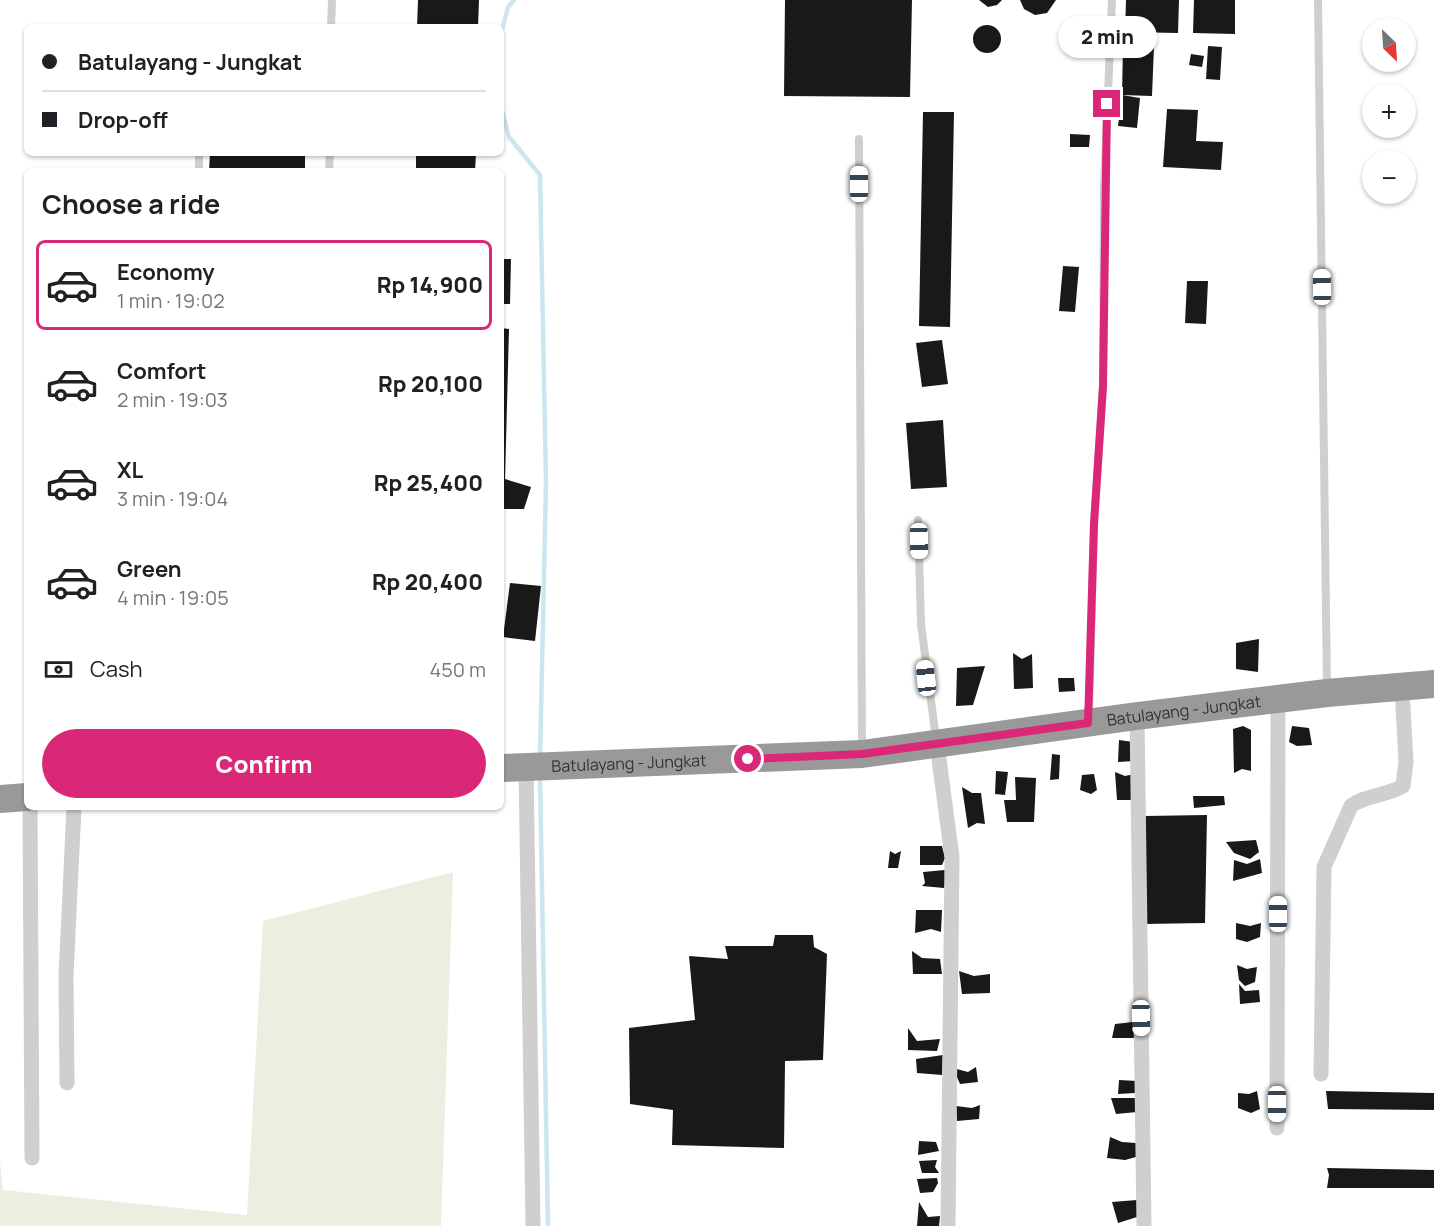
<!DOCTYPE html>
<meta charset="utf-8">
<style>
:root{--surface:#fff;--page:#f6f6f6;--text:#202124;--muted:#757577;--line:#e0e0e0;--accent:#db2777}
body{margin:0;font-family:Manrope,sans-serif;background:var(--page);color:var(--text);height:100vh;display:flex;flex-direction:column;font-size:22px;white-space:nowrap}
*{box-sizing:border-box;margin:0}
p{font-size:20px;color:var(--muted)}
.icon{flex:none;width:33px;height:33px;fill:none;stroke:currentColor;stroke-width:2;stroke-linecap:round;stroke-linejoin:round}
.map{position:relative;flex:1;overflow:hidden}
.sheet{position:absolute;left:24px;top:168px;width:480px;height:642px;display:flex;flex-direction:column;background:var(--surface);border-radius:9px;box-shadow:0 2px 4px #0004}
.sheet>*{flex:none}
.top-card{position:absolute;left:24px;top:24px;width:480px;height:132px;border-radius:9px;box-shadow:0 2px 4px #0004;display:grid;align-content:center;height:132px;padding:0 18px;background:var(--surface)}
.needle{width:39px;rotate:155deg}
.fabs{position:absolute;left:1362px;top:18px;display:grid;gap:12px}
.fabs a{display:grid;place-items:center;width:54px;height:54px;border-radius:50%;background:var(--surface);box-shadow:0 2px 4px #0004;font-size:30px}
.end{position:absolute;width:27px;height:27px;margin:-14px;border:8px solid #db2777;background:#fff;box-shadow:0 0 0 3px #fff}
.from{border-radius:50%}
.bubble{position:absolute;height:42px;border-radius:21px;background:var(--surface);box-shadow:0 2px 4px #0004;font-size:20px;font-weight:800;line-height:42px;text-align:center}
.car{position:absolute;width:18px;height:36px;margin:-18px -9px;border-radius:8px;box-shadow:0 0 4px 2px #0007;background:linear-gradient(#fff 24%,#345 0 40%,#fff 0 76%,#345 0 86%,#fff 0)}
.top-card b{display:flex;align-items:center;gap:21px;height:57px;font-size:22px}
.top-card b+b{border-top:2px solid var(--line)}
.top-card i{width:15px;height:15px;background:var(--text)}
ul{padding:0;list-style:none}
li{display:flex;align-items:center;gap:18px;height:90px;margin:0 12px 9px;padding:0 6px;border:3px solid transparent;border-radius:9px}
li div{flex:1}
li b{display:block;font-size:22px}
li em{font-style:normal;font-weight:800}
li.on{border-color:var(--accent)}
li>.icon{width:54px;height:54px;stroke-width:1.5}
h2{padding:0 18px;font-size:27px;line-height:72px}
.pay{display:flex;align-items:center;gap:15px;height:66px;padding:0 18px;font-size:22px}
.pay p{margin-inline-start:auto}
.button{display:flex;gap:12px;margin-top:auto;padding:12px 18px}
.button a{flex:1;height:69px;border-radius:36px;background:var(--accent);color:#fff;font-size:24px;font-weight:800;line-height:69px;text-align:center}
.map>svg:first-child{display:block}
</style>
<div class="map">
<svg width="1434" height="1226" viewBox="0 0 1434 1226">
<rect width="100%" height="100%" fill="#fff"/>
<path fill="#eaefe0" d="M 453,872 L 441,1226 L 0,1226 L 0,1160 L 3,1190 L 247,1215 L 263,921 Z"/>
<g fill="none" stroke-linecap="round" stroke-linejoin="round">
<path stroke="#cce6ef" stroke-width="4.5" d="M 501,34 L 508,7 L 514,0
M 501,107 L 509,137 L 540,175 L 546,483 L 540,758
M 540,776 L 548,1226"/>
</g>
<path fill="#191919" d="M 418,0 L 479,0 L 478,27 L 417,27 Z
M 785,0 L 912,0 L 910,97 L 784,96 Z
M 979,0 L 1002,0 L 997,5 L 988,7 Z
M 1020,0 L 1056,0 L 1047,13 L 1035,15 L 1024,9 Z
M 1126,0 L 1179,0 L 1178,33 L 1125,32 Z
M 1194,0 L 1235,0 L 1235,34 L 1193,33 Z
M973 39a14 14 0 1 1 28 0a14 14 0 1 1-28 0Z
M 1123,45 L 1154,46 L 1152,96 L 1122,95 Z
M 1208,46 L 1222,47 L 1220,80 L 1206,79 Z
M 1191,54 L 1204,56 L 1202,67 L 1189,65 Z
M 1122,95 L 1140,98 L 1137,128 L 1118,126 Z
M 1167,109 L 1198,110 L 1196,141 L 1223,142 L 1221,170 L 1163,167 Z
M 923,112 L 954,112 L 950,327 L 919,326 Z
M 1070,134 L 1090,135 L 1089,147 L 1070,147 Z
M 210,153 L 305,153 L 305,171 L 209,171 Z
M 416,153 L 476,153 L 475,171 L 416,171 Z
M 501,259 L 511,259 L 510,304 L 501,304 Z
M 1063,266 L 1079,267 L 1075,312 L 1059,311 Z
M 1187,281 L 1208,281 L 1206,324 L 1185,323 Z
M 501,328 L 509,329 L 505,479 L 531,487 L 524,509 L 501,509 Z
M 942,340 L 948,384 L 922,387 L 916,343 Z
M 943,420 L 947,487 L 911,489 L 906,423 Z
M 501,551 L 504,551 L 503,591 L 501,591 Z
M 510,583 L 541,586 L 535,641 L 503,637 Z
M 1259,639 L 1258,672 L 1236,669 L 1236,643 Z
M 1013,653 L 1022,659 L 1032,654 L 1033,688 L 1014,689 Z
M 985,666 L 973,705 L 956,706 L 957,668 Z
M 1058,678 L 1074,678 L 1075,691 L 1059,692 Z
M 1243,726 L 1251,730 L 1251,771 L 1242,769 L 1234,773 L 1233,729 Z
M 1292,726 L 1309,728 L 1312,745 L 1297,746 L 1289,742 Z
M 1119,740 L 1133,742 L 1134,761 L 1118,762 Z
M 1052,754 L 1060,755 L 1059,779 L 1050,780 Z
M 996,771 L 1008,772 L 1005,795 L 995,794 Z
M 1115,772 L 1125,776 L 1134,774 L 1131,800 L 1117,800 Z
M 1094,774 L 1097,790 L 1091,794 L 1080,790 L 1082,775 Z
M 1015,777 L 1036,778 L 1034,822 L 1007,822 L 1004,800 L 1016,800 Z
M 962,787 L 972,793 L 981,793 L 985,824 L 977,823 L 968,828 Z
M 1193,796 L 1224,796 L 1225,805 L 1194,808 Z
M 1207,815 L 1205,923 L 1143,924 L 1145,816 Z
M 1256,840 L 1259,852 L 1250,859 L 1234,853 L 1226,842 Z
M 920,846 L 942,846 L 945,858 L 942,865 L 920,865 Z
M 890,851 L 895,854 L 901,851 L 898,868 L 888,868 Z
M 1260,859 L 1262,873 L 1233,881 L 1234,860 L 1247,864 Z
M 945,870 L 947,879 L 944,888 L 922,886 L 925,883 L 923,872 Z
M 916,910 L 942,910 L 941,932 L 931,929 L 915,933 Z
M 1236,923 L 1250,926 L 1261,923 L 1260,937 L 1247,942 L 1236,939 Z
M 775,935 L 813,935 L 814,947 L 827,954 L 823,1060 L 785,1061 L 784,1148 L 672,1145 L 673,1110 L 630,1104 L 629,1028 L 695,1020 L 689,956 L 728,959 L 725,946 L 773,946 Z
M 912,951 L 922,958 L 940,959 L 942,974 L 913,974 Z
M 1237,965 L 1247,969 L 1257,967 L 1255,982 L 1245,986 L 1239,980 Z
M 959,971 L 974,976 L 990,974 L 990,993 L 962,994 Z
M 1239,984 L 1245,991 L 1259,990 L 1260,1002 L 1240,1004 Z
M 1133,1022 L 1134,1038 L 1112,1038 L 1115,1024 Z
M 908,1028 L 917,1041 L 940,1039 L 937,1051 L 908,1050 Z
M 943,1055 L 942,1075 L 917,1073 L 916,1059 Z
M 976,1067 L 978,1082 L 960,1084 L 953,1068 L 968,1072 Z
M 1119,1080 L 1137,1081 L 1135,1093 L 1118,1094 Z
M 1257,1091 L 1260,1109 L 1251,1113 L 1238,1108 L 1238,1093 L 1249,1094 Z
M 1326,1091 L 1434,1093 L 1434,1110 L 1328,1109 Z
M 1111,1098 L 1136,1098 L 1137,1112 L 1116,1114 Z
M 980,1105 L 979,1119 L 957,1121 L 956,1106 L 972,1108 Z
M 1110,1137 L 1122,1142 L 1136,1143 L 1136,1157 L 1125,1160 L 1107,1158 Z
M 919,1141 L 936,1142 L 939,1151 L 918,1155 Z
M 937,1160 L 935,1167 L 939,1173 L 922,1173 L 919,1161 Z
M 1327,1168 L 1434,1170 L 1434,1188 L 1327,1188 L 1329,1175 Z
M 937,1178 L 938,1183 L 933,1192 L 920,1193 L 917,1179 Z
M 1137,1200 L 1137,1217 L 1118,1223 L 1112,1202 Z
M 919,1202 L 928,1217 L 940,1216 L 939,1226 L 917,1226 Z"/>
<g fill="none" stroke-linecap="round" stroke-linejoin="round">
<path stroke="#cfcfcf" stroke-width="8" d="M 1318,0 L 1327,689
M 331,27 L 332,0
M 859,139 L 862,749
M 199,171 L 199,153
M 329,171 L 330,153
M 918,520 L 921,624 L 936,739
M 1089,718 L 1094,524 L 1103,386 L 1104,188 L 1112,0"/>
<path stroke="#cfcfcf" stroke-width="15" d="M 1137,716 L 1144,1225
M 937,744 L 952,857 L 948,1226
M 526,767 L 533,1226
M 30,807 L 32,1158
M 1321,1074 L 1324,867 L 1351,806 C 1365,795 1386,796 1403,786 L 1406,762 L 1402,688
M 67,1083 L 66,976 L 74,807
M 1277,1128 L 1278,699"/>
<g stroke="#999" stroke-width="28">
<path id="s1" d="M 501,768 L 862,754 L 1137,716 L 1327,693 L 1434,684"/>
<path d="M 0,799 L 27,797"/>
</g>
</g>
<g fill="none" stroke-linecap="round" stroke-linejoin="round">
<path stroke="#db2777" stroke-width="8" d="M 748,759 L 862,754 L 1088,723 L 1094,524 L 1103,386 L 1107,104"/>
</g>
<g text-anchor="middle" stroke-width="6" stroke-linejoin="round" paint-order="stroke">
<g font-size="16" fill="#323232" stroke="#fff">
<text dy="6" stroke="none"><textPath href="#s1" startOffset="686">Batulayang - Jungkat</textPath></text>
<text dy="6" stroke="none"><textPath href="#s1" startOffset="128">Batulayang - Jungkat</textPath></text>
</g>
</g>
</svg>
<div class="fabs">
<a><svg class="needle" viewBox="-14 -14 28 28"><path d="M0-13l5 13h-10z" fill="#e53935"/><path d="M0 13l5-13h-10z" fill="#757577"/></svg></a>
<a>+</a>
<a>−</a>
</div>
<i class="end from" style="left:748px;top:759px"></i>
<i class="end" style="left:1107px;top:104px"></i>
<div class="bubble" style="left:1058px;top:16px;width:99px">2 min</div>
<i class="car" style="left:859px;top:184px;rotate:0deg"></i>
<i class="car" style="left:1322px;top:287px;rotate:359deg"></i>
<i class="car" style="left:919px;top:541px;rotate:179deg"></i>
<i class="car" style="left:926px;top:678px;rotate:354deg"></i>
<i class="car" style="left:1278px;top:914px;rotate:0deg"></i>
<i class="car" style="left:1141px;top:1018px;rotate:179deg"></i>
<i class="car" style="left:1277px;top:1104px;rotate:180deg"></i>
<div class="top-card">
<b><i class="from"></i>Batulayang - Jungkat</b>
<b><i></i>Drop-off</b>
</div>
<section class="sheet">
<h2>Choose a ride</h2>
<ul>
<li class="on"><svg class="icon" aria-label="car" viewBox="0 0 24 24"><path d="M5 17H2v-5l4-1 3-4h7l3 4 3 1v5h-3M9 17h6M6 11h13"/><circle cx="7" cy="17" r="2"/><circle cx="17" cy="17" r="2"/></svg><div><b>Economy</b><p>1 min · 19:02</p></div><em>Rp 14,900</em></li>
<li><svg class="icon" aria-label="car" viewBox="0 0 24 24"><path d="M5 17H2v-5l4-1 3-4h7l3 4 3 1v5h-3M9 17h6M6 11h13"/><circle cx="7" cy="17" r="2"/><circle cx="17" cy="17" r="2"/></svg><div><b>Comfort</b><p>2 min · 19:03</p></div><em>Rp 20,100</em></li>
<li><svg class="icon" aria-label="car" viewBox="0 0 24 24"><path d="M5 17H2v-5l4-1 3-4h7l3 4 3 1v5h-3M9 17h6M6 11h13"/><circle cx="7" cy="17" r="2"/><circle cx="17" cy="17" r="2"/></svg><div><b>XL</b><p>3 min · 19:04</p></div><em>Rp 25,400</em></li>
<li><svg class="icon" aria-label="car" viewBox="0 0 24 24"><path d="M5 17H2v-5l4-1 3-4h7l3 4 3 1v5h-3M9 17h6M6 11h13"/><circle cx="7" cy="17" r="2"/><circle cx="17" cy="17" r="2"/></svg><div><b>Green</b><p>4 min · 19:05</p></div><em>Rp 20,400</em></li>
</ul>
<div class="pay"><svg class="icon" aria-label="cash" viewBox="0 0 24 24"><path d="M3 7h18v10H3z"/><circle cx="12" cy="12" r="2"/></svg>Cash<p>450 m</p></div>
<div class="button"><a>Confirm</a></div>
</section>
</div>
